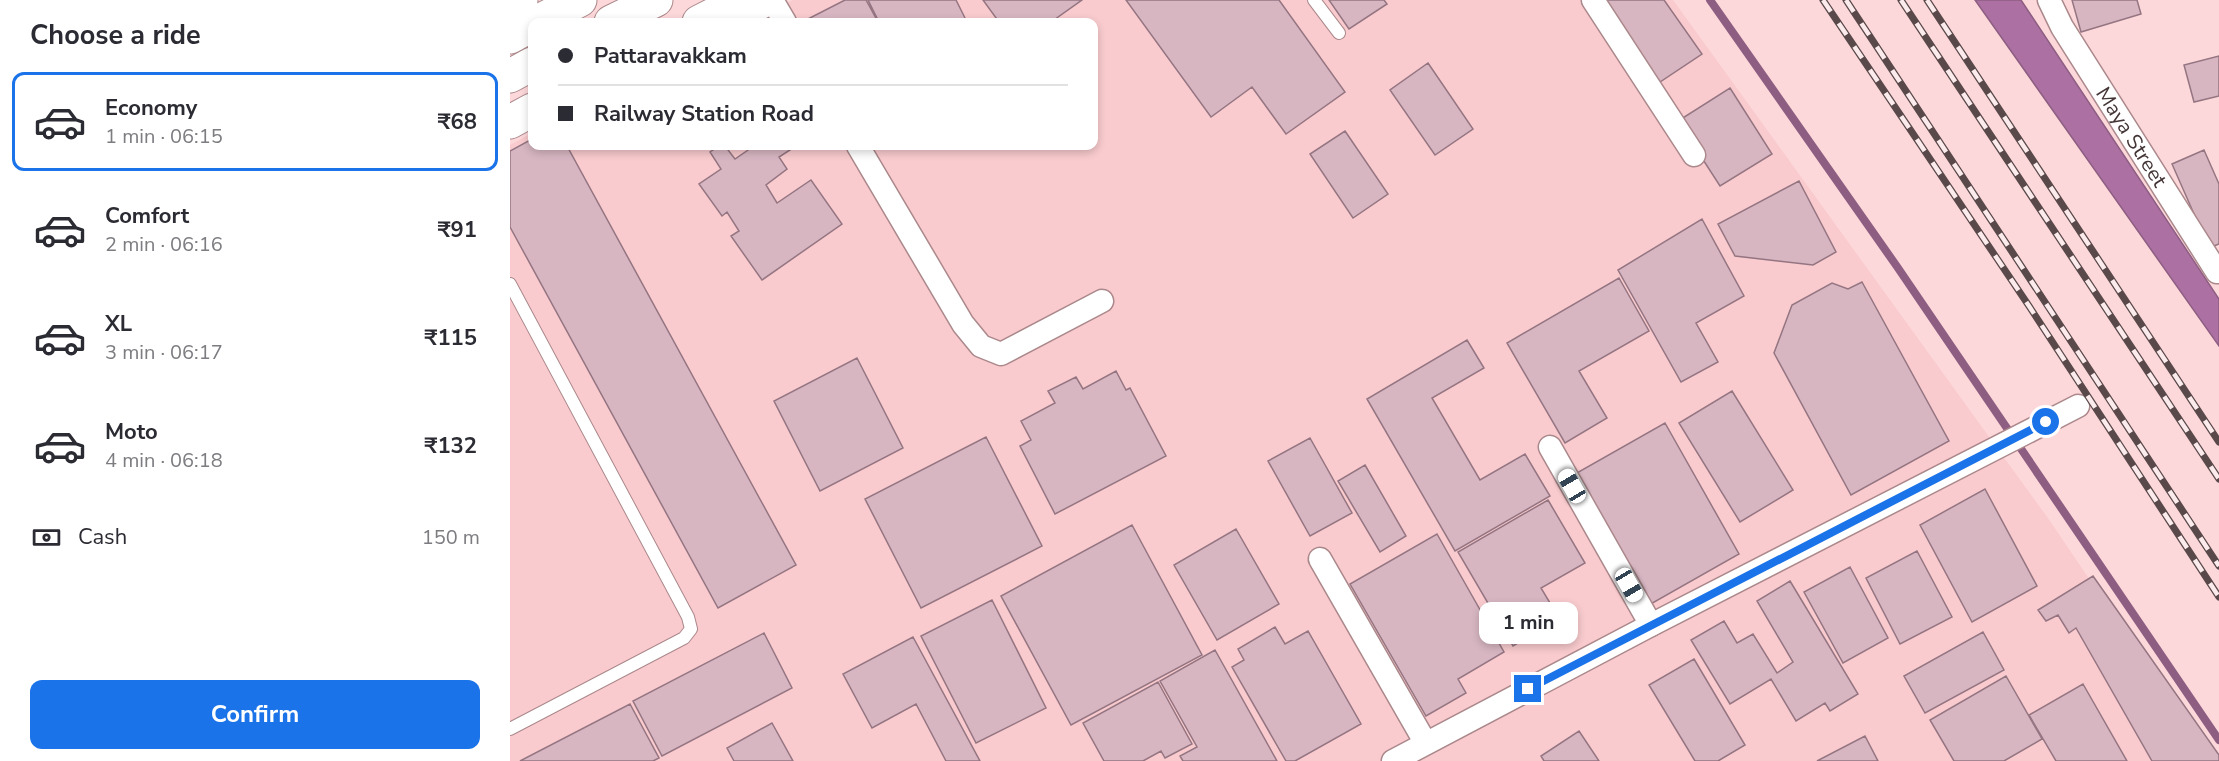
<!DOCTYPE html>
<meta charset="utf-8">
<style>
:root{--surface:#fff;--page:#f2f2f3;--text:#2b2b33;--muted:#7c7c81;--line:#e1e1e2;--accent:#1a73e8}
body{margin:0;font-family:"Nunito Sans",sans-serif;background:var(--page);color:var(--text);height:100vh;display:flex;flex-direction:column;font-size:22px;white-space:nowrap}
*{box-sizing:border-box;margin:0}
p{font-size:20px;color:var(--muted)}
.icon{flex:none;width:33px;height:33px;fill:none;stroke:currentColor;stroke-width:2;stroke-linecap:round;stroke-linejoin:round}
.map{position:relative;flex:1;overflow:hidden}
.details{display:flex;flex-direction:column;background:var(--surface);width:510px}
.details>*{flex:none}
.guide{position:absolute;left:18px;top:18px;width:570px;height:132px;border-radius:12px;box-shadow:0 3px 9px #0003;display:grid;align-content:center;height:132px;padding:0 30px;background:var(--surface)}
.end{position:absolute;width:27px;height:27px;margin:-14px;border:8px solid #1a73e8;background:#fff;box-shadow:0 0 0 3px #fff}
.from{border-radius:50%}
.bubble{position:absolute;height:42px;border-radius:12px;background:var(--surface);box-shadow:0 3px 9px #0003;font-size:20px;font-weight:700;line-height:42px;text-align:center}
.car{position:absolute;width:18px;height:36px;margin:-18px -9px;border-radius:8px;box-shadow:0 0 4px 2px #0007;background:linear-gradient(#fff 24%,#345 0 40%,#fff 0 76%,#345 0 86%,#fff 0)}
.guide b{display:flex;align-items:center;gap:21px;height:57px;font-size:22px}
.guide b+b{border-top:2px solid var(--line)}
.guide i{width:15px;height:15px;background:var(--text)}
ul{padding:0;list-style:none}
li{display:flex;align-items:center;gap:18px;height:99px;margin:0 12px 9px;padding:0 18px;border:3px solid transparent;border-radius:12px}
li div{flex:1}
li b{display:block;font-size:22px}
li em{font-style:normal;font-weight:700}
li.current{border-color:var(--accent)}
li>.icon{width:54px;height:54px;stroke-width:1.5}
h2{padding:0 30px;font-size:27px;line-height:72px}
.pay{display:flex;align-items:center;gap:15px;height:66px;padding:0 30px;font-size:22px}
.pay p{margin-inline-start:auto}
.primary-button{display:flex;gap:12px;margin-top:auto;padding:12px 30px}
.primary-button a{flex:1;height:69px;border-radius:12px;background:var(--accent);color:#fff;font-size:24px;font-weight:700;line-height:69px;text-align:center}
main{display:flex;flex:1;min-height:0}
.map>svg:first-child{display:block}
</style>
<main>
<section class="details">
<h2>Choose a ride</h2>
<ul>
<li class="current"><svg class="icon" aria-label="car" viewBox="0 0 24 24"><path d="M5 17H2v-5l4-1 3-4h7l3 4 3 1v5h-3M9 17h6M6 11h13"/><circle cx="7" cy="17" r="2"/><circle cx="17" cy="17" r="2"/></svg><div><b>Economy</b><p>1 min · 06:15</p></div><em>₹68</em></li>
<li><svg class="icon" aria-label="car" viewBox="0 0 24 24"><path d="M5 17H2v-5l4-1 3-4h7l3 4 3 1v5h-3M9 17h6M6 11h13"/><circle cx="7" cy="17" r="2"/><circle cx="17" cy="17" r="2"/></svg><div><b>Comfort</b><p>2 min · 06:16</p></div><em>₹91</em></li>
<li><svg class="icon" aria-label="car" viewBox="0 0 24 24"><path d="M5 17H2v-5l4-1 3-4h7l3 4 3 1v5h-3M9 17h6M6 11h13"/><circle cx="7" cy="17" r="2"/><circle cx="17" cy="17" r="2"/></svg><div><b>XL</b><p>3 min · 06:17</p></div><em>₹115</em></li>
<li><svg class="icon" aria-label="car" viewBox="0 0 24 24"><path d="M5 17H2v-5l4-1 3-4h7l3 4 3 1v5h-3M9 17h6M6 11h13"/><circle cx="7" cy="17" r="2"/><circle cx="17" cy="17" r="2"/></svg><div><b>Moto</b><p>4 min · 06:18</p></div><em>₹132</em></li>
</ul>
<div class="pay"><svg class="icon" aria-label="cash" viewBox="0 0 24 24"><path d="M3 7h18v10H3z"/><circle cx="12" cy="12" r="2"/></svg>Cash<p>150 m</p></div>
<div class="primary-button"><a>Confirm</a></div>
</section>
<div class="map">
<svg width="1709" height="761" viewBox="0 0 1709 761">
<rect width="100%" height="100%" fill="#fdd8da"/>
<path fill="#f9cbce" d="M 283,0 L 1163,0 L 1540,521 L 1702,761 L 0,761 L 0,145 L 22,133 L 22,146 L 584,146 L 584,22 L 239,22 Z"/>
<path fill="#ac70a3" stroke="#8d5e82" stroke-width="1.5" d="M 1465,0 L 1511,0 L 1709,299 L 1709,346 Z"/>
<g fill="none" stroke-linecap="round" stroke-linejoin="round">
<path stroke="#8d5e82" stroke-width="8" d="M 1200,0 L 1388,268 L 1709,740"/>
</g>
<path fill="#d7b6c2" stroke="#947581" stroke-width="1.5" d="M 335,0 L 356,0 L 368,22 L 295,22 L 294,21 Z
M 358,0 L 446,0 L 456,20 L 451,22 L 369,22 Z
M 473,0 L 572,0 L 541,22 L 489,22 Z
M 616,0 L 769,0 L 835,92 L 776,134 L 742,87 L 701,117 Z
M 819,0 L 874,0 L 877,4 L 839,29 Z
M 1090,0 L 1154,0 L 1192,54 L 1147,84 Z
M 1562,0 L 1627,0 L 1631,14 L 1571,32 Z
M 1709,56 L 1709,96 L 1684,102 L 1674,65 Z
M 918,63 L 963,129 L 925,155 L 880,90 Z
M 1220,88 L 1262,154 L 1210,186 L 1168,121 Z
M 835,131 L 878,194 L 843,218 L 800,154 Z
M 22,139 L 22,146 L 57,146 L 286,565 L 208,608 L 0,227 L 0,151 Z
M 209,146 L 215,146 L 225,159 L 244,146 L 277,146 L 280,150 L 269,157 L 277,169 L 256,185 L 267,203 L 301,180 L 332,224 L 252,280 L 221,236 L 229,231 L 217,212 L 212,216 L 189,184 L 211,169 L 200,152 Z
M 1694,150 L 1709,184 L 1709,244 L 1699,248 L 1662,164 Z
M 1289,181 L 1326,252 L 1303,265 L 1225,256 L 1208,224 Z
M 1192,219 L 1234,296 L 1186,323 L 1208,362 L 1171,382 L 1108,270 Z
M 1109,278 L 1139,331 L 1069,371 L 1097,418 L 1055,443 L 997,343 Z
M 1352,282 L 1439,441 L 1341,495 L 1264,353 L 1282,305 L 1322,283 L 1338,289 Z
M 957,340 L 974,368 L 922,398 L 970,480 L 1015,454 L 1040,496 L 945,551 L 857,399 Z
M 347,358 L 393,448 L 310,491 L 264,401 Z
M 606,371 L 616,390 L 620,388 L 656,456 L 545,514 L 510,446 L 521,440 L 511,421 L 545,403 L 538,391 L 566,377 L 573,389 Z
M 1222,391 L 1283,490 L 1230,522 L 1169,423 Z
M 1155,423 L 1229,554 L 1139,605 L 1065,474 Z
M 476,437 L 532,546 L 411,608 L 355,499 Z
M 800,438 L 842,513 L 800,536 L 758,461 Z
M 855,465 L 896,536 L 870,552 L 828,481 Z
M 1475,489 L 1527,586 L 1462,622 L 1410,525 Z
M 1038,500 L 1075,563 L 1031,588 L 1049,618 L 1003,646 L 948,552 Z
M 622,525 L 692,655 L 561,725 L 491,596 Z
M 726,529 L 769,604 L 707,640 L 664,565 Z
M 927,534 L 994,652 L 948,679 L 956,693 L 916,716 L 840,584 Z
M 1407,551 L 1442,617 L 1390,644 L 1356,578 Z
M 1340,567 L 1378,638 L 1333,663 L 1294,592 Z
M 1583,576 L 1709,755 L 1709,761 L 1642,761 L 1566,628 L 1559,633 L 1548,615 L 1536,621 L 1528,610 Z
M 1280,581 L 1348,694 L 1320,711 L 1315,703 L 1286,721 L 1261,679 L 1220,704 L 1181,640 L 1214,621 L 1227,643 L 1243,634 L 1267,673 L 1283,662 L 1247,601 Z
M 482,600 L 536,708 L 466,743 L 411,636 Z
M 765,627 L 775,644 L 798,631 L 851,724 L 785,761 L 776,761 L 722,667 L 734,660 L 728,649 Z
M 1473,632 L 1494,670 L 1415,713 L 1394,676 Z
M 254,633 L 282,688 L 152,756 L 123,701 Z
M 403,637 L 470,761 L 436,761 L 406,704 L 362,728 L 333,674 Z
M 705,650 L 767,761 L 673,761 L 670,756 L 687,747 L 650,681 Z
M 1184,659 L 1235,745 L 1208,761 L 1185,761 L 1139,685 Z
M 1496,676 L 1532,739 L 1494,761 L 1444,761 L 1420,720 Z
M 648,682 L 682,744 L 655,758 L 651,751 L 633,761 L 594,761 L 573,723 Z
M 1573,684 L 1617,761 L 1546,761 L 1519,715 Z
M 120,704 L 149,758 L 143,761 L 10,761 Z
M 262,723 L 283,761 L 224,761 L 217,748 Z
M 1069,731 L 1089,761 L 1034,761 L 1031,756 Z
M 1355,736 L 1368,761 L 1307,761 Z"/>
<g fill="none" stroke-linecap="round" stroke-linejoin="round">
<defs>
<path id="lane" d="M 804,0 L 829,33
M 0,284 L 178,617 L 181,629 L 174,638 L 0,729"/>
<g id="street">
<path d="M 262,0 L 275,22"/>
<path d="M 1083,0 L 1184,155"/>
<path id="s1" d="M 1539,0 L 1552,27 L 1707,272 L 1709,272"/>
<path d="M 348,146 L 453,324 L 471,346 L 491,354 L 592,301"/>
<path d="M 1040,447 L 1141,625"/>
<path d="M 810,559 L 915,742"/>
<path d="M 883,761 L 1141,625 L 1568,406"/>
</g>
<path id="primary" d="M 211,22 L 255,0"/>
<path id="highway" d="M 0,5 L 11,0
M 27,22 L 70,0
M 101,22 L 146,0
M 189,22 L 232,0
M 0,37 L 22,25
M 0,76 L 22,64
M 0,122 L 22,110"/>
</defs>
<use href="#lane" stroke="#ab888b" stroke-width="14"/>
<use href="#street" stroke="#ab888b" stroke-width="25"/>
<use href="#primary" stroke="#ab888b" stroke-width="35"/>
<use href="#highway" stroke="#ab888b" stroke-width="35"/>
<use href="#lane" stroke="#fff" stroke-width="12"/>
<use href="#street" stroke="#fff" stroke-width="22"/>
<use href="#primary" stroke="#fff" stroke-width="33"/>
<use href="#highway" stroke="#fff" stroke-width="33"/>
<defs>
<path id="rail" d="M 1313,0 L 1519,306 L 1709,597
M 1336,0 L 1709,566
M 1391,0 L 1709,479
M 1417,0 L 1709,442"/>
</defs>
<use href="#rail" stroke="#5a494a" stroke-width="7"/>
<use href="#rail" stroke="#fbebec" stroke-width="4.5" stroke-dasharray="14" stroke-linecap="butt"/>
</g>
<g fill="none" stroke-linecap="round" stroke-linejoin="round">
<path stroke="#1a73e8" stroke-width="8" d="M 1018,689 L 1536,422"/>
</g>
<g text-anchor="middle" stroke-width="5" stroke-linejoin="round" paint-order="stroke">
<g font-size="21" fill="#443536" stroke="#fbebec">
<text dy="7" stroke="none"><textPath href="#s1" startOffset="160">Maya Street</textPath></text>
</g>
</g>
</svg>
<i class="end from" style="left:1536px;top:422px"></i>
<i class="end" style="left:1018px;top:689px"></i>
<div class="bubble" style="left:969px;top:602px;width:99px">1 min</div>
<i class="car" style="left:1062px;top:486px;rotate:330deg"></i>
<i class="car" style="left:1119px;top:585px;rotate:150deg"></i>
<div class="guide">
<b><i class="from"></i>Pattaravakkam</b>
<b><i></i>Railway Station Road</b>
</div>
</div>
</main>
